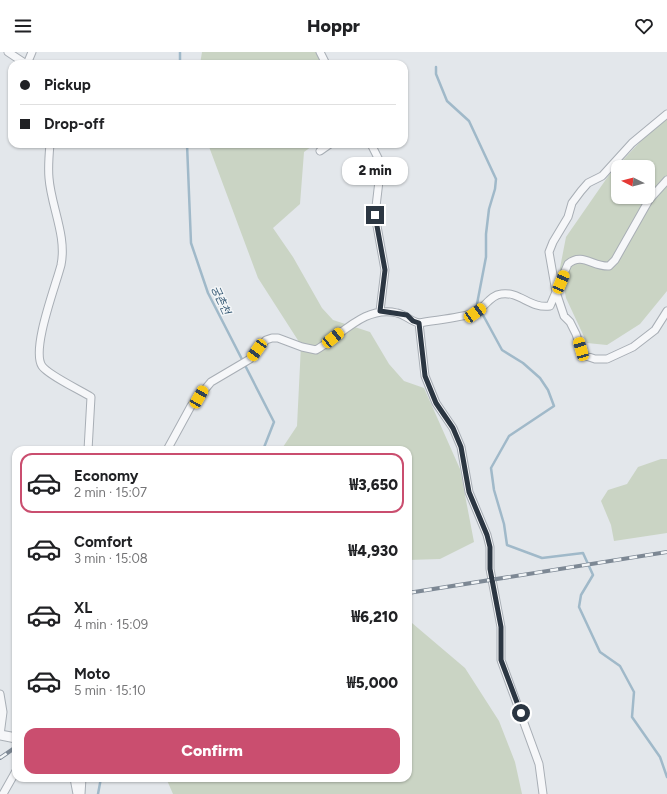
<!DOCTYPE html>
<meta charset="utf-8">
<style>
:root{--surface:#fff;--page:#f2f2f2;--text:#202124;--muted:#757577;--line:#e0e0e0;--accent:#ca4e6f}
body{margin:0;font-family:Figtree,"Noto Sans KR",sans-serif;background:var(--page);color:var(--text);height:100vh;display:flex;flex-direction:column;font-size:15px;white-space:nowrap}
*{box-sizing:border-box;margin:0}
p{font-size:13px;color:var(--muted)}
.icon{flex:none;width:22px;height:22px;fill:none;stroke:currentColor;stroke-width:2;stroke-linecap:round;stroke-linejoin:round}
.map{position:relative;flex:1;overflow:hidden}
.panel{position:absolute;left:12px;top:394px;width:400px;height:336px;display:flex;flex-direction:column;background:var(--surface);border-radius:12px;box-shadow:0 1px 3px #0004}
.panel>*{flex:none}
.top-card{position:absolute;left:8px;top:8px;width:400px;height:88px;border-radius:12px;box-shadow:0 1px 3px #0004;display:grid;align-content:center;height:88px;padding:0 12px;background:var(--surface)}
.needle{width:26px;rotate:276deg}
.tools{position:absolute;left:611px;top:108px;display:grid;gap:8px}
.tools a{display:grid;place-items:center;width:44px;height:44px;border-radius:8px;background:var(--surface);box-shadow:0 1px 3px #0004;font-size:20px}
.end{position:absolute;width:18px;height:18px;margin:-9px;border:5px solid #2b3642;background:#fff;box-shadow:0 0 0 2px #fff}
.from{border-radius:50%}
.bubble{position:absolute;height:28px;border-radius:12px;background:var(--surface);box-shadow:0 1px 3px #0004;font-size:13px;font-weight:800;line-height:28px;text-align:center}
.car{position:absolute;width:12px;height:24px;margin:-12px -6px;border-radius:5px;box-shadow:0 0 3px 1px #0007;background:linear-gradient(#f5c518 24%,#345 0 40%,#f5c518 0 76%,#345 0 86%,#f5c518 0)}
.top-card b{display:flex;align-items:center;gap:14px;height:38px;font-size:15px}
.top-card b+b{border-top:1px solid var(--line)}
.top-card i{width:10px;height:10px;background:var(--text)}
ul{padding:7px 0 0;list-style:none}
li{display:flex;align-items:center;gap:12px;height:60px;margin:0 8px 6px;padding:0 4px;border:2px solid transparent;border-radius:12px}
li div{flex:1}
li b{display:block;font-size:15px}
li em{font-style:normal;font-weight:800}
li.on{border-color:var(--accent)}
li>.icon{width:36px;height:36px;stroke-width:1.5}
.primary-button{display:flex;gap:8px;margin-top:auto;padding:8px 12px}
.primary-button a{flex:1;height:46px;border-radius:12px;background:var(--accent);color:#fff;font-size:16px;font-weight:800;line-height:46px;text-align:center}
header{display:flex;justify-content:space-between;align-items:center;height:52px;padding:0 12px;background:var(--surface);font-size:18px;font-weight:800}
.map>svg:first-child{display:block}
</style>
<header><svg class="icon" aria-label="menu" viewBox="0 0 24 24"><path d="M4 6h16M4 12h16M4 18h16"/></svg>Hoppr<svg class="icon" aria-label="heart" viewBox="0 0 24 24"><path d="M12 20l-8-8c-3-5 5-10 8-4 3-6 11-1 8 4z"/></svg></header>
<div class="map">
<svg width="667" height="742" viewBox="0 0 667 742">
<rect width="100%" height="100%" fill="#e3e7eb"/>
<path fill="#cad4c4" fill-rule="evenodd" d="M 202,0 L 321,0 L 331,12 L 200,12 Z
M 667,61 L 667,239 L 640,272 L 607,293 L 587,291 L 566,246 L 560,216 L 566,185 L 609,123 ZM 618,115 L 648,115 L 648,145 L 618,145 Z
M 208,92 L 315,92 L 304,100 L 300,152 L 273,176 L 293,205 L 322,256 L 333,268 L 370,280 L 389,312 L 404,329 L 424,336 L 460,417 L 474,490 L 440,507 L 408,508 L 408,398 L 281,398 L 297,374 L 301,293 L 258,226 Z
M 661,407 L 667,407 L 667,481 L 614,489 L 611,473 L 601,449 L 608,438 L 627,432 L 638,415 Z
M 408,571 L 412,571 L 465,616 L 499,669 L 515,710 L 522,742 L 173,742 L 166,726 L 408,726 Z"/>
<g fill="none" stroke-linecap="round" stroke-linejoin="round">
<path stroke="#a0b9c9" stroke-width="2.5" d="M 180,0 L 180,12
M 436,15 L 436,22 L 447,49 L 469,69 L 496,127 L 495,137 L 489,157 L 486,182 L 486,205 L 477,252 L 502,298 L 523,311 L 540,326 L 548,338 L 554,354 L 509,384 L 491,416 L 494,438 L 504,472 L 507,493 L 542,506 L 583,501 L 593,523 L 581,543 L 579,555 L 600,600 L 620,614 L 634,640 L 632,665 L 660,705 L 667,725
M 187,92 L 191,191 L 208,241 L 274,370 L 263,398
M 98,742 L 101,726"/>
<defs>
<path id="minor" d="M 8,0 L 26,12
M 320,0 L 326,12
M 27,12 L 32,0
M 667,62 L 632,91 L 602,124 L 588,131 L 581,139 L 572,151 L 568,165 L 553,190 L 549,200 L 556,240 L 564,264 L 570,270 L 576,282 L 581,297 L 586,304 L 595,307 L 607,307 L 633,295 L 655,278 L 667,259
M 50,92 C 49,103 48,115 49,126 C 51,154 67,184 61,213 C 56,233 31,297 42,314 C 48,323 80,338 91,345 L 88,398
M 371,92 L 381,112 L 375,163 L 385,218 L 380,259
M 320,99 L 330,92
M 419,271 C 435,268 460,266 474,261 C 484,257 490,243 501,242 C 520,239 530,257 550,254 L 568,212 C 582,200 593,215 609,214 L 615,208 L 649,148 L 667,128
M 167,398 L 191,354 L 211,330 L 250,307 L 266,288 L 272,286 L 278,286 L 302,295 L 316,298 C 342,283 365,253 397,261 C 406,263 410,269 419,271 L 425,324 L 436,351 L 453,376 L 461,395 L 469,440 L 487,483 L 490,495 L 490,517 L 501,575 L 501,608 L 539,712 L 543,742
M 0,642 L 3,660 L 0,683
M 74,726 L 77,742
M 3,742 L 16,719
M 81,742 L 82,726"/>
<path id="tertiary" d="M 0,683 L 16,686"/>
</defs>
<use href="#minor" stroke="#a8aeb5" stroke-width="9"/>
<use href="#tertiary" stroke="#a8aeb5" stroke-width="11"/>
<use href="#minor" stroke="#f6f7f9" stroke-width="7"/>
<use href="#tertiary" stroke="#f6f7f9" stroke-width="9"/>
<defs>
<path id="rail" d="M 408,541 L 667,500
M 0,706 L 16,695"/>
</defs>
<use href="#rail" stroke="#7d8894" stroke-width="4"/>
<use href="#rail" stroke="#f3f6f8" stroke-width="2.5" stroke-dasharray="8" stroke-linecap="butt"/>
</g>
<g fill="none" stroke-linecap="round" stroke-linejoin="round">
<path stroke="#2b3642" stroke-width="5" d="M 375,163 L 385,218 L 380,259 L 407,263 L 413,269 L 419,271 L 425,324 L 436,351 L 453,376 L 461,395 L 469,440 L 487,483 L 490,495 L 490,517 L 501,575 L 501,608 L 521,661"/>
</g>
<g text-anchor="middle" stroke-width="3" stroke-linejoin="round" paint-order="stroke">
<g font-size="11" font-style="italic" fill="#375a75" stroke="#f3f6f8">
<text transform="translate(221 248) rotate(65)" y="4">궁촌천</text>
</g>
</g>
</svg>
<div class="tools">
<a><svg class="needle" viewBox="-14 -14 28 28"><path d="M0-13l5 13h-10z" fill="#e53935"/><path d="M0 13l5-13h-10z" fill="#757577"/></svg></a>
</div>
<i class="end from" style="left:521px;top:661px"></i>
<i class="end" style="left:375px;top:163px"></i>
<div class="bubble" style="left:342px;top:105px;width:66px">2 min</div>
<i class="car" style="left:561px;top:230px;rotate:23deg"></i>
<i class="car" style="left:475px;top:261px;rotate:55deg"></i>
<i class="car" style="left:333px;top:286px;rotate:51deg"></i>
<i class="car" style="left:581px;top:297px;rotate:344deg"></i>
<i class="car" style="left:257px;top:298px;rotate:216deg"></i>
<i class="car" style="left:199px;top:345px;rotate:30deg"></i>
<div class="top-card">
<b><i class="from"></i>Pickup</b>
<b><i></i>Drop-off</b>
</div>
<section class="panel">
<ul>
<li class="on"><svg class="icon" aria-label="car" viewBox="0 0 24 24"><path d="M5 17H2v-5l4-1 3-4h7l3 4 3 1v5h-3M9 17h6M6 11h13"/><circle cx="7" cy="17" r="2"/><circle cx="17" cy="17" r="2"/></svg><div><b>Economy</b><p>2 min · 15:07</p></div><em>₩3,650</em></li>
<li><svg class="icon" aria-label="car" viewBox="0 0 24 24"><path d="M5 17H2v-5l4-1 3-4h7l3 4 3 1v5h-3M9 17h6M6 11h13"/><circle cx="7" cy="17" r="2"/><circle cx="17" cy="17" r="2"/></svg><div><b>Comfort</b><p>3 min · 15:08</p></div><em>₩4,930</em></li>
<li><svg class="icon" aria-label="car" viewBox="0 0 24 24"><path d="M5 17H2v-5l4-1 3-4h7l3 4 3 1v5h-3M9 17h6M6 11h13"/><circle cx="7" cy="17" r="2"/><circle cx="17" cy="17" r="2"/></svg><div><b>XL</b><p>4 min · 15:09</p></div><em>₩6,210</em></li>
<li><svg class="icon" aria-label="car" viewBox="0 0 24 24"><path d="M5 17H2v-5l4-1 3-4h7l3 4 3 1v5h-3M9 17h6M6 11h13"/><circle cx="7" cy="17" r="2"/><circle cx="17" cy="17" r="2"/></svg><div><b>Moto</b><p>5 min · 15:10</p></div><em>₩5,000</em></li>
</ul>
<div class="primary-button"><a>Confirm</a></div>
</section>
</div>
